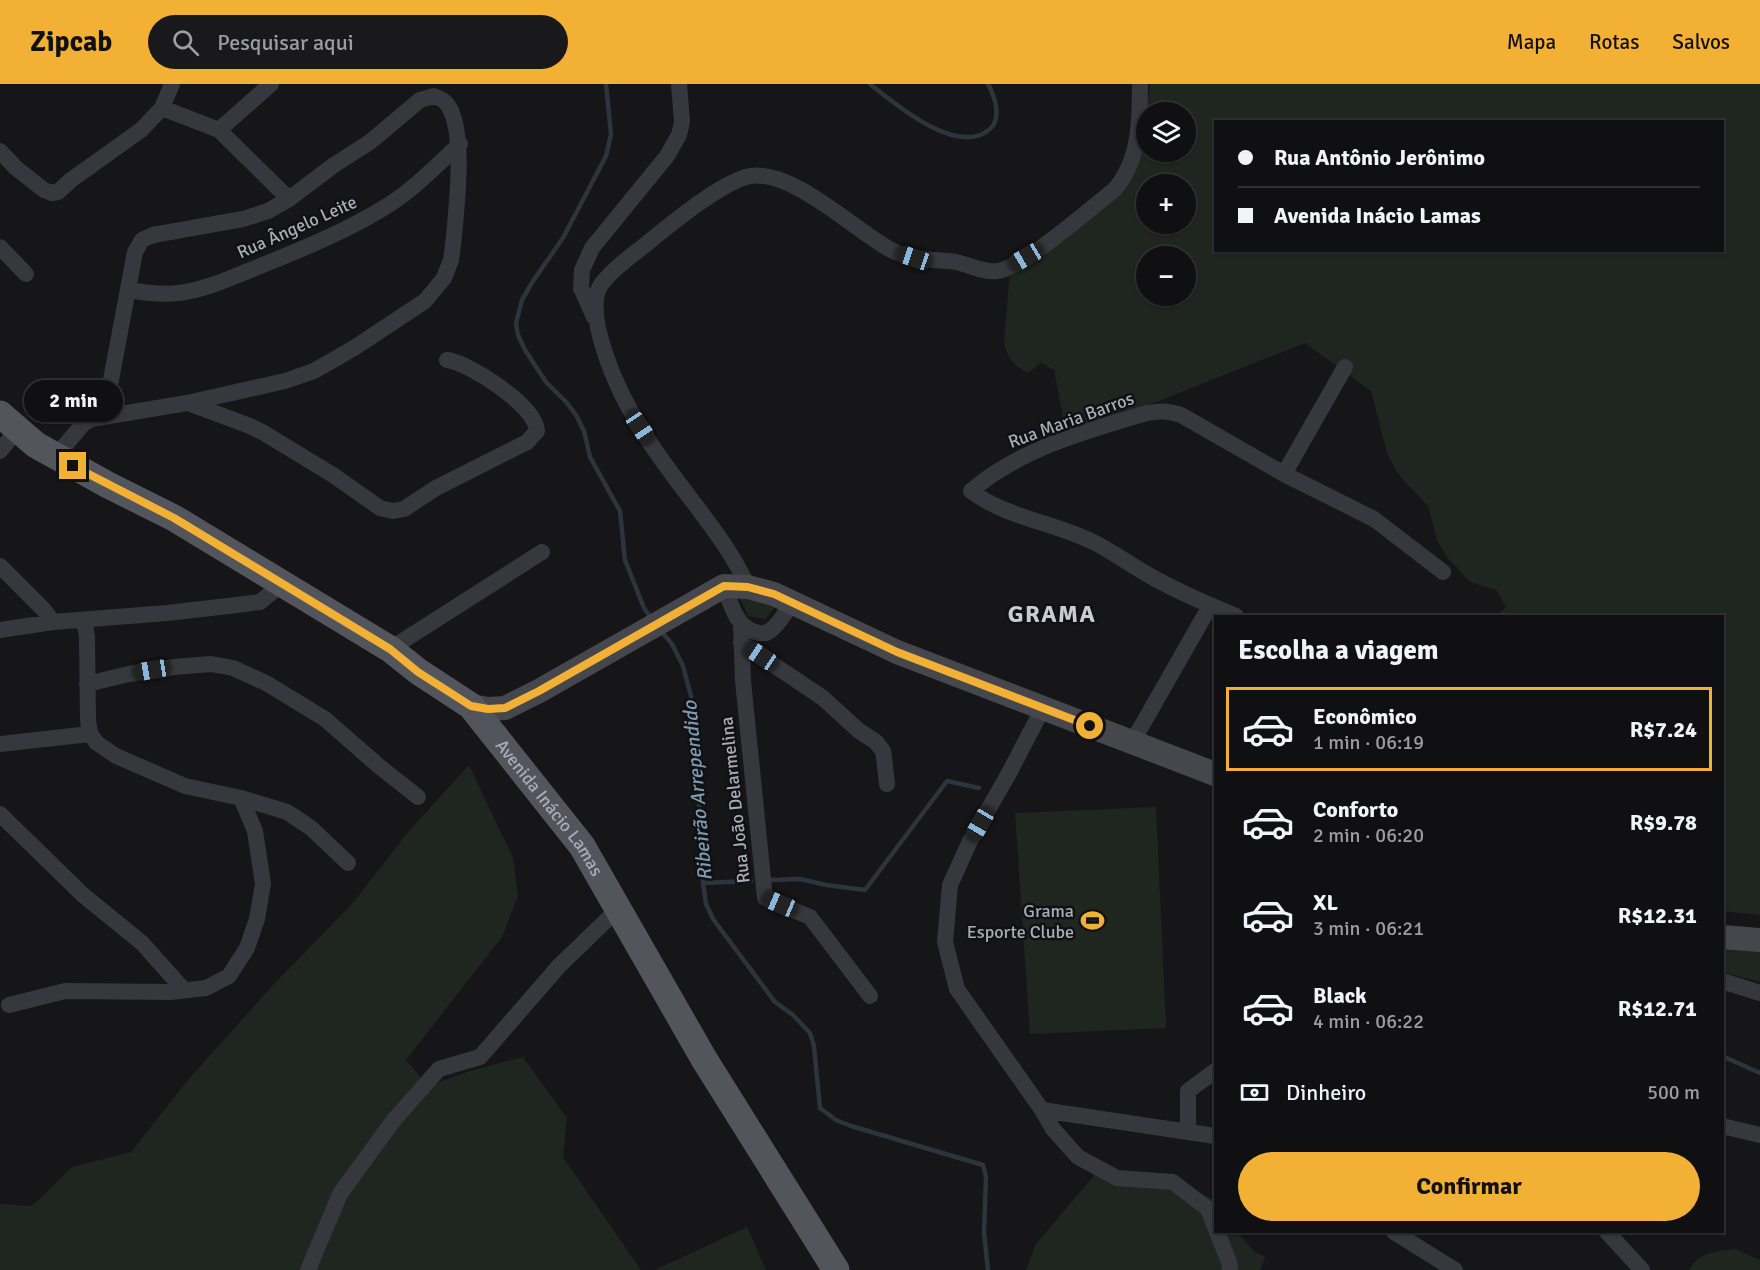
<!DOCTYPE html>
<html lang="pt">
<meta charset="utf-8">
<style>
:root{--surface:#101012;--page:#19191b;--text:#f1f3f6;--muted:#9c9d9f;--line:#303032;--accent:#f2b134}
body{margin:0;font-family:Signika,sans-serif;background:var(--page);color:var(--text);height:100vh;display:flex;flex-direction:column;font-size:22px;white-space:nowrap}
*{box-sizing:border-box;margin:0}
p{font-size:20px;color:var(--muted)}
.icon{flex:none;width:33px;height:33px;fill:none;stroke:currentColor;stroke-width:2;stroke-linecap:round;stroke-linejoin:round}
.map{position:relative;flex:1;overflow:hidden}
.side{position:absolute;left:1214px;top:531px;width:510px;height:618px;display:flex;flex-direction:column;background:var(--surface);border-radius:0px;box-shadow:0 2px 4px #0004,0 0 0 2px var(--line)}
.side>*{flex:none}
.banner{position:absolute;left:1214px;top:36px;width:510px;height:132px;border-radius:0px;box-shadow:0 2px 4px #0004,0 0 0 2px var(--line);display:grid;align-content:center;height:132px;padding:0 24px;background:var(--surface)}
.buttons{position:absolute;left:1136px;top:18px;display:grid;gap:12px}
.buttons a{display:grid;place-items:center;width:60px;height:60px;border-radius:50%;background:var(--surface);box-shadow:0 2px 4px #0004,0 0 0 2px var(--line);font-size:30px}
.end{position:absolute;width:27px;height:27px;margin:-14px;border:8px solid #f2b134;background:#111;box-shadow:0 0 0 3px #111}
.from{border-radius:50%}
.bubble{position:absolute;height:42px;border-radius:21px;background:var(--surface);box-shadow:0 2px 4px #0004,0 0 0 2px var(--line);font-size:20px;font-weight:700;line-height:42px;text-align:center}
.car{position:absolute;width:18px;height:36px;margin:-18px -9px;border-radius:8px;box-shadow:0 0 4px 2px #0007;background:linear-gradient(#222 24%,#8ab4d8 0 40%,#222 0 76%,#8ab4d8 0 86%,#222 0)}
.banner b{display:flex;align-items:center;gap:21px;height:57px;font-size:22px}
.banner b+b{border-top:2px solid var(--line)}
.banner i{width:15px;height:15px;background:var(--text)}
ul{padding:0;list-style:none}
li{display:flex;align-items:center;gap:18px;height:84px;margin:0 12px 9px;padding:0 12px;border:3px solid transparent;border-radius:0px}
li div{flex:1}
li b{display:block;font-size:22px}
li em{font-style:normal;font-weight:700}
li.on{border-color:var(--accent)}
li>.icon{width:54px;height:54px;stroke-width:1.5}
h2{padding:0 24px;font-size:27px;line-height:72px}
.pay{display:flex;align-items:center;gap:15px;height:66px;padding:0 24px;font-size:22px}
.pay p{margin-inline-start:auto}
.action{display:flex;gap:12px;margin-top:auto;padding:12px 24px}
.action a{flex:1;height:69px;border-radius:36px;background:var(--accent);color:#111;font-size:24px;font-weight:700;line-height:69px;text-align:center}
header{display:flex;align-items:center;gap:36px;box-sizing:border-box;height:84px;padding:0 30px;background:var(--accent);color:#111}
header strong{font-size:28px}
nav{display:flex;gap:33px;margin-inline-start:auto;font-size:21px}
.search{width:420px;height:54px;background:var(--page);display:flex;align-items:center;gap:15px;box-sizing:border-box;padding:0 21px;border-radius:33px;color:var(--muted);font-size:22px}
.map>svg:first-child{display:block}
</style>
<header>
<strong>Zipcab</strong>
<div class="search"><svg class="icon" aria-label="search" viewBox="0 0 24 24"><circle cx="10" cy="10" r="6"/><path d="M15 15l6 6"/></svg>Pesquisar aqui</div>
<nav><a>Mapa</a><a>Rotas</a><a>Salvos</a></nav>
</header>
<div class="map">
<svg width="1760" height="1186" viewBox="0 0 1760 1186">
<rect width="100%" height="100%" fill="#161618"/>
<path fill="#1e261f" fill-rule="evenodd" d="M 1150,0 L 1760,0 L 1760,831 L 1722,827 L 1722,532 L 1496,532 L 1506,523 L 1496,506 L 1470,498 L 1447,473 L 1437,456 L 1428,422 L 1405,398 L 1396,387 L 1387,369 L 1371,307 L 1305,259 L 1068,353 L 1066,349 L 1054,286 L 1041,279 L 1028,289 C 1014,282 1007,274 1004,259 L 1010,186 L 1134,90 L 1146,35 L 1146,68 L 1185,68 L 1185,28 L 1147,28 ZM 1215,38 L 1722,38 L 1722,166 L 1215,166 ZM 1146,100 L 1185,100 L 1185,140 L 1146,140 ZM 1146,172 L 1185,172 L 1185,212 L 1146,212 Z
M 739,512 L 776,522 L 765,535 L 748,532 Z
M 469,681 L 513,774 L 518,812 L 502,853 L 406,976 L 428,1002 L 473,986 L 523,973 L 567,1034 L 563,1073 L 641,1186 L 0,1186 L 0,1120 L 31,1122 L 40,1115 L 72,1083 L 131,1068 L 187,997 L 274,900 L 352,820 L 408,748 Z
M 1156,723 L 1166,944 L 1030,950 L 1015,729 Z
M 1760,860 L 1760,898 L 1722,888 L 1722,861 Z
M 1096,1089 L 1201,1110 L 1215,1116 L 1215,1148 L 1237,1148 L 1254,1167 L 1265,1173 L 1260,1186 L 1026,1186 L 1036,1160 Z
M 747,1143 L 766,1186 L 655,1186 Z
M 1735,1165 L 1760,1176 L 1760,1186 L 1689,1186 C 1699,1168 1716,1167 1735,1165 Z"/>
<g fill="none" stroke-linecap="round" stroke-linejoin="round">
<path stroke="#2c353c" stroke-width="4.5" d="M 606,0 L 611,50 L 606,72 L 563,154 L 533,197 L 522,216 L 516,239 L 518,251 L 525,266 L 546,298 L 567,319 L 576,331 L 584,347 L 590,373 L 620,427 L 625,476 L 644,524 L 651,534
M 870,0 C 895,20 959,75 991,44 C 1002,33 994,11 988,0
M 661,547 L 672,560 L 683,582 L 691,612 L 697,678 L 703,799 L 706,820 L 713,835 L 775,918 L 793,931 L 810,949 L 814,962 L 820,1024 L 836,1036 L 851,1042 L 983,1081 L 986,1093 L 984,1149 L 988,1186
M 770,796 L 800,795 L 826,801 L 865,806 L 947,697 L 979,704
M 703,799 L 751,797
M 1722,972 L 1760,989"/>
<path stroke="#37383d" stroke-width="16" d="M 162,24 L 219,46 L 289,115
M 219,46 L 271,0
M 0,67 L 16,84 L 44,106 L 52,109 L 58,108 L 71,96 L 141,46 L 162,24 L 172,0
M 0,163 L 26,190
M 129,206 C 146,209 163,211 179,209 C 205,206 230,194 253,185 C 300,166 348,147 390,120 C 416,103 437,81 460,60
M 594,233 L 581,204 L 582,186 L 592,164 L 667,72 L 679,51 L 682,38 L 679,0
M 188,319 L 250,342 L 264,349 L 333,391 L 380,424 L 393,427 L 404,425 L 436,404 L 527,358 L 537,347 C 536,322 470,279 447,276
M 0,367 L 18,345
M 56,372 L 83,340 L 91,335 L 187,319 L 285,297 L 314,287 L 354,264 L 425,217 L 444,194 L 451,176 L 453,162 C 456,128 466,51 449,23 C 446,17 440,14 434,12 L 420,16 L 370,58 L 334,81 L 289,115 L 268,127 L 243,135 L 153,151 L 142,156 L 135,168 L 104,333
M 1284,390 L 1345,283
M 0,482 L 44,526 L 53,538
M 724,502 C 731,520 736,545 759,549 C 764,550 768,549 772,545 C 780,539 786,527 792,519
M 748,503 C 734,472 715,447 694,419 C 659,374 623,325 605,269 C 599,251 591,222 599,204 C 606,191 628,174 640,165 C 666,144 716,102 746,93 C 789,81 855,147 891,166 C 912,177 934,175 956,178 C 970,181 984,189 998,187 C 1024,183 1091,124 1114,106 C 1140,77 1140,36 1140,0
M 1236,532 C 1204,519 1174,506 1145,489 C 1126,478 1109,465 1089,456 C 1051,438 1005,433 971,407 C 1017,367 1082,348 1140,331 C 1155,327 1166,326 1181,331 L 1284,390 L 1374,435 L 1443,488
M 84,536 L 87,553 L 88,636 L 90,650 L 97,659 L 116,672 L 185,702 L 241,714 L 287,728 L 311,744 L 348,779
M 741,539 L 743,597 L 765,814 L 810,833 L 870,912
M 0,546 L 53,538 L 167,529 L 245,520 L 260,518 L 282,500
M 741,559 L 823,614 L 858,646 L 876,658 L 883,667 L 884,673 L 887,700
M 390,565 L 542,468
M 87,600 L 129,590 L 174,583 L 211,580 L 233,584 L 266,599 L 325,635 L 380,683 L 418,713
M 1043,624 L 1008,691 L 970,757 L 950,801 L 945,858 L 957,905 L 1042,1026 L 1053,1045 L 1078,1073 L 1117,1094 L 1173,1098 L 1208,1125 L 1215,1143
M 1133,657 L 1210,522
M 0,660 L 90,650
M 0,730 L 83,811 L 142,859 L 184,906
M 1722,897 L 1760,909
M 9,921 L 65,907 L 170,908 L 206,904 L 229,892 L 247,864 L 257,835 L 263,800 L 255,747 L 241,714
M 1042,1026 L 1215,1052
M 1722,1042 L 1760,1051
M 1188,1048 L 1188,1007 L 1215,987
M 1217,1148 L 1229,1178 L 1230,1186
M 1394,1148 L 1455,1186
M 1607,1148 L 1642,1186
M 308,1186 L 340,1110 L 393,1037 L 439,985 L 480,973 L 559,882 L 618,825"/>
<path stroke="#45474d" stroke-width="24" d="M 471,622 L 488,625 L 505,624 L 539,607 L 724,502 L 748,503 L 774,510 L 897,568 L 1215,690
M 1722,853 L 1760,856"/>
<path stroke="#53555c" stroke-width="27" id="s1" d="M 0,330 L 36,361 L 108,401 L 174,434 L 390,565 L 419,588 L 471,622 L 582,762 L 704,975 L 836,1186"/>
</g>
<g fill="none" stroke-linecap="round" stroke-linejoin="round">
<path stroke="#f2b134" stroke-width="8" d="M 73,382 L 174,434 L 390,565 L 418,588 L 471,622 L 488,625 L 505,624 L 539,607 L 724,502 L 748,503 L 774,510 L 897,568 L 1090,642"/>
</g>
<defs>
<symbol id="stadium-bare" viewBox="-9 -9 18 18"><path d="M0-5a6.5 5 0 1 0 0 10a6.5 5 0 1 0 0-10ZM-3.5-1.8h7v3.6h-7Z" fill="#f2b134" stroke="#111113" stroke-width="2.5" paint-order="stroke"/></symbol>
</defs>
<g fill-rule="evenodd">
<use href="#stadium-bare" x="1076" y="820" width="33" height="33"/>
</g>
<g text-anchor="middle" stroke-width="5" stroke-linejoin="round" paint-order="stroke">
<g font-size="18" fill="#a8adb8" stroke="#111113">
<text transform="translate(297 143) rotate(-24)" y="6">Rua Ângelo Leite</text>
<text transform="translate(1071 336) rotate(-20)" y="6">Rua Maria Barros</text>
<text transform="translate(735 716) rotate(-96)" y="6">Rua João Delarmelina</text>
<text dy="6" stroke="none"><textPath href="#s1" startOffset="684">Avenida Inácio Lamas</textPath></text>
</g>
<g font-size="18" fill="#a8adb8" stroke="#111113" text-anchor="end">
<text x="1074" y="833">Grama<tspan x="1074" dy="21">Esporte Clube</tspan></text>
</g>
<g font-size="20" font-style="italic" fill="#7f9bb3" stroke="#111113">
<text transform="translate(697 707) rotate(-95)" y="7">Ribeirão Arrependido</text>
</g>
<g font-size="24" font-weight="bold" letter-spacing="1.5" fill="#c9ccd4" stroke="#111113">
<text x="1052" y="538">GRAMA</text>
</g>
</g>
</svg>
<div class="buttons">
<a><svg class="icon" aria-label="layers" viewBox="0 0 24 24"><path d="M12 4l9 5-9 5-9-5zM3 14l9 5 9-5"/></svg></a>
<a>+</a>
<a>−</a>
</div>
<i class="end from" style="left:1090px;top:642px"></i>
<i class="end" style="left:73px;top:382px"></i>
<div class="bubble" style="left:24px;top:296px;width:99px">2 min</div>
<i class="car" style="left:1026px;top:173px;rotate:240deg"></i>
<i class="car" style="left:914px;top:174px;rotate:289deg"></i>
<i class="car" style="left:640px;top:343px;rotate:146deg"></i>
<i class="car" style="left:761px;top:572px;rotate:304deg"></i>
<i class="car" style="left:152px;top:586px;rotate:261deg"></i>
<i class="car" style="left:980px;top:740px;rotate:210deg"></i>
<i class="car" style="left:780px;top:820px;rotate:293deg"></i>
<div class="banner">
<b><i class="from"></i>Rua Antônio Jerônimo</b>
<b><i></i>Avenida Inácio Lamas</b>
</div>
<section class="side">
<h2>Escolha a viagem</h2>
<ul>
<li class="on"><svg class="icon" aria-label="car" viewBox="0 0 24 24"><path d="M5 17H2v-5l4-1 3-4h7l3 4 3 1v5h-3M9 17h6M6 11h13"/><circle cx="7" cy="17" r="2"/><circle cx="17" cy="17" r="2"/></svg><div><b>Econômico</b><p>1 min · 06:19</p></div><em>R$7.24</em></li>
<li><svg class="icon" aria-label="car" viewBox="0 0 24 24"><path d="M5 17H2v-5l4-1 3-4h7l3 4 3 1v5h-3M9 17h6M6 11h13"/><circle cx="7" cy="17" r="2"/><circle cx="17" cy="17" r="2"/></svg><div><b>Conforto</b><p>2 min · 06:20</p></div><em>R$9.78</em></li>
<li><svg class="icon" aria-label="car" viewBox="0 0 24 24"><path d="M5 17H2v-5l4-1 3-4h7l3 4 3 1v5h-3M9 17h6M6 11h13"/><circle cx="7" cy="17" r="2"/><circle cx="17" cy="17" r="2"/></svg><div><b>XL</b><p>3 min · 06:21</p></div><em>R$12.31</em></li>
<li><svg class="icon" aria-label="car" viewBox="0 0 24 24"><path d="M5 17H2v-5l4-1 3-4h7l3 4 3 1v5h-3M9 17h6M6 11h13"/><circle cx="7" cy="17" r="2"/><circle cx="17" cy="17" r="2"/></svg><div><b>Black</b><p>4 min · 06:22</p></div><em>R$12.71</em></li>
</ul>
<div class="pay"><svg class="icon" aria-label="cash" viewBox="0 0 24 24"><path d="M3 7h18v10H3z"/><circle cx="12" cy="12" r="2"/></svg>Dinheiro<p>500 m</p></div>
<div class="action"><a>Confirmar</a></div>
</section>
</div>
